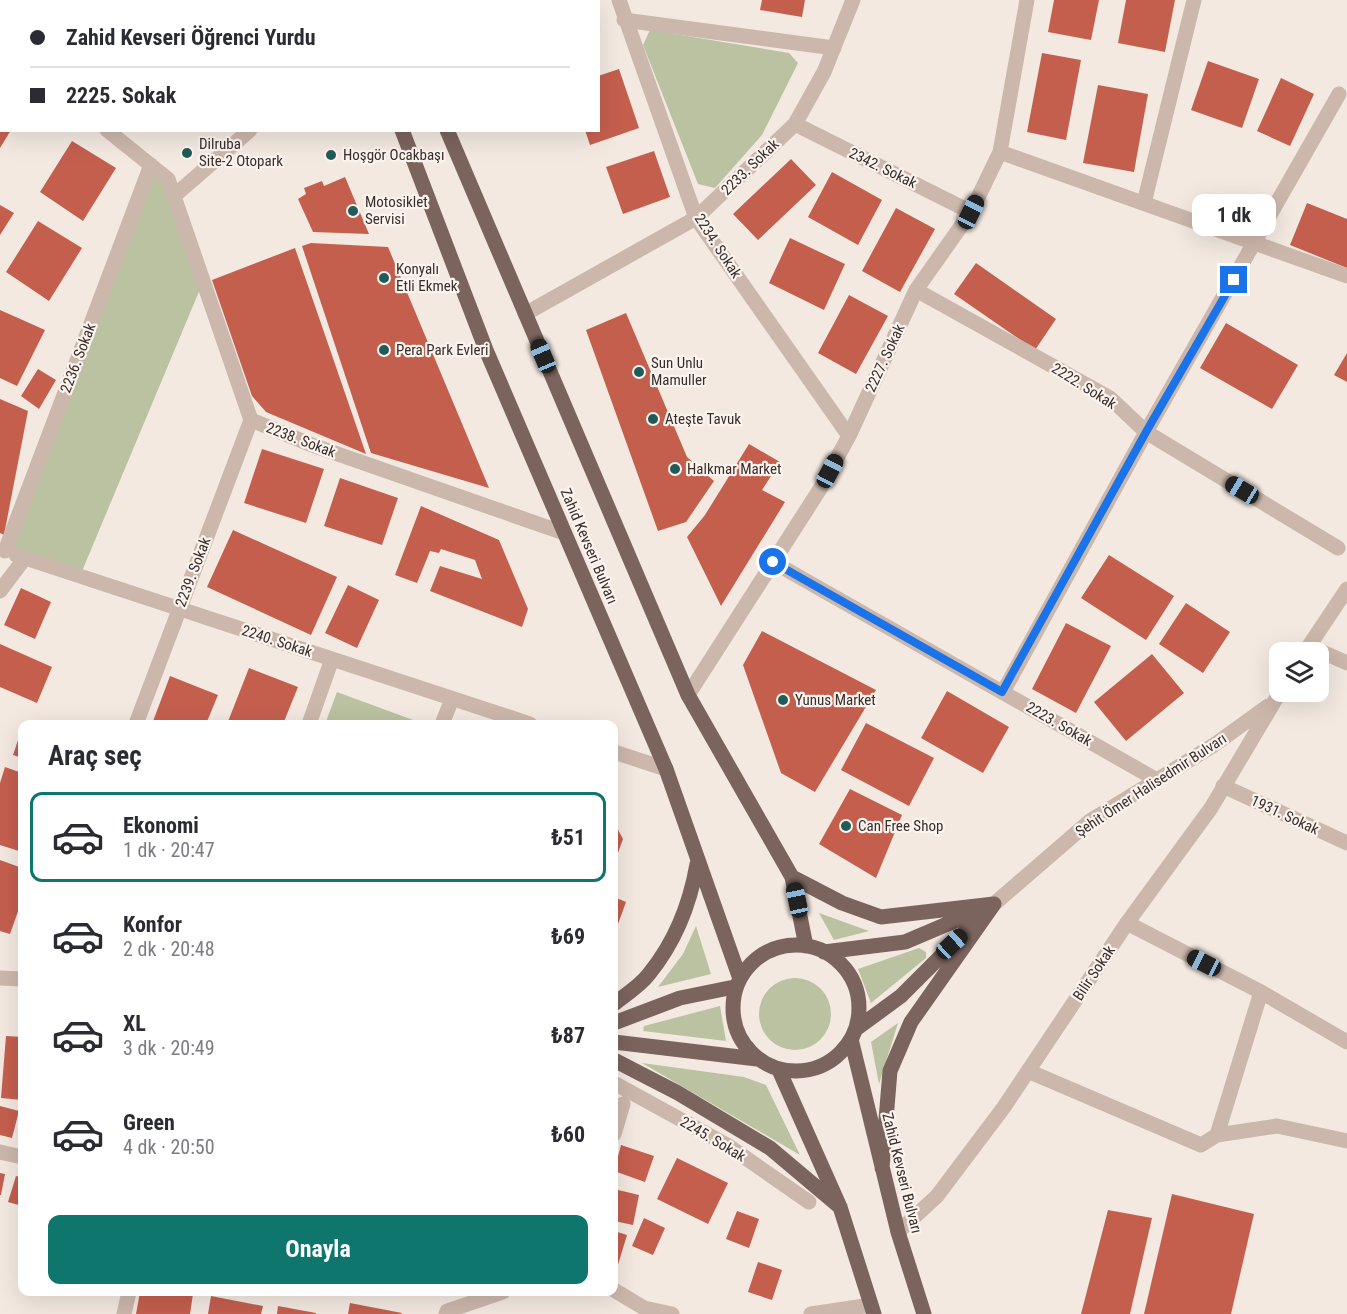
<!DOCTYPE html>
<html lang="tr">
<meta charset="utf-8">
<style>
:root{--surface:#fff;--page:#f2f2f3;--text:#2b2b33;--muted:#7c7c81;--line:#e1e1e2;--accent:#0f766e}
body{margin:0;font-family:"Roboto Condensed",sans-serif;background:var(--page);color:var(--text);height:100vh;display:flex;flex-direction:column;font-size:22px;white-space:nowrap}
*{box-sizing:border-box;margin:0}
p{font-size:20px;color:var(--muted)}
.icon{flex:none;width:33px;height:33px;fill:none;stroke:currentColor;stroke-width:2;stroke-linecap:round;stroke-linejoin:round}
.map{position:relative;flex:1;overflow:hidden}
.drawer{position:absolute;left:18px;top:720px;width:600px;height:576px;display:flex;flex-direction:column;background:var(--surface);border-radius:12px;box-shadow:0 6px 24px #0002}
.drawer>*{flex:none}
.hud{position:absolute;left:0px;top:0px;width:600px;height:132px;box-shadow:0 6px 24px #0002;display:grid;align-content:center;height:132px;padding:0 30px;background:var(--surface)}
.tools{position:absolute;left:1269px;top:642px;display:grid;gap:12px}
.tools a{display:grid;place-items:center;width:60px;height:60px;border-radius:12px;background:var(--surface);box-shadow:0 6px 24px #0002;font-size:30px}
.end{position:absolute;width:27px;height:27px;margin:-14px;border:8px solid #1a73e8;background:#fff;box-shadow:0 0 0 3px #fff}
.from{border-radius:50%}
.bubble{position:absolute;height:42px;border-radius:12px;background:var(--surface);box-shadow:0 6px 24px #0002;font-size:20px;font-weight:700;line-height:42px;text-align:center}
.car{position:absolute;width:18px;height:36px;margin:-18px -9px;border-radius:8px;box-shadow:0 0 4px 2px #0007;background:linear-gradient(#222 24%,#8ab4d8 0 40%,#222 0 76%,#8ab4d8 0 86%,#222 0)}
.hud b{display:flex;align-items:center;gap:21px;height:57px;font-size:22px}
.hud b+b{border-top:2px solid var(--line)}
.hud i{width:15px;height:15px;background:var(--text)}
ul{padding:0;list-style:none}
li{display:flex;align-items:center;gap:18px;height:90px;margin:0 12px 9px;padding:0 18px;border:3px solid transparent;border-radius:12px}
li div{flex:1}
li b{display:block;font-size:22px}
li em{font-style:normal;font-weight:700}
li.on{border-color:var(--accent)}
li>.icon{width:54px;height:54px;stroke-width:1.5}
h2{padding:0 30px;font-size:27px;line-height:72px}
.primary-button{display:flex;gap:12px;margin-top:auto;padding:12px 30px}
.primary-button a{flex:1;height:69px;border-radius:12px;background:var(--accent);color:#fff;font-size:24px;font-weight:700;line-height:69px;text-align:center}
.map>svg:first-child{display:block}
</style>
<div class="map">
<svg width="1347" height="1314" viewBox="0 0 1347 1314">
<rect width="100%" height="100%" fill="#f3e9e1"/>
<path fill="#bac2a1" d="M 650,30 L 789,53 L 798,63 L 762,135 L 715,188 L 698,184 L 643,45 Z
M 151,165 L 168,179 L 203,282 L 80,576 L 5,551 Z
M 337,692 L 424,724 L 325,724 Z
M 819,913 L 869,931 L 834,940 Z
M 696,926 L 711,974 L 658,987 L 683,954 Z
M 919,948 L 926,952 L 926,958 L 871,1003 L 858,969 Z
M759 1014a36 36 0 1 1 72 0a36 36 0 1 1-72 0Z
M 720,1006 L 726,1041 L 643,1031 L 644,1026 Z
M 898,1023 L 879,1084 L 871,1042 Z
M 642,1063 L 744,1077 L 766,1085 L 800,1155 Z"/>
<path fill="#c45f4e" d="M 762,0 L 805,0 L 802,17 L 760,10 Z
M 1054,0 L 1099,0 L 1091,40 L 1048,32 Z
M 1126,0 L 1175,0 L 1165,52 L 1118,43 Z
M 1042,53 L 1081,60 L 1066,140 L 1027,132 Z
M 1208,61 L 1259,79 L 1242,128 L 1191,110 Z
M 619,69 L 639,128 L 590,145 L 585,130 L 598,130 L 598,76 Z
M 1281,78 L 1314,94 L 1290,146 L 1257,131 Z
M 1098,85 L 1148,94 L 1134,172 L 1083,163 Z
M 0,130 L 11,130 L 0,148 Z
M 72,141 L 116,168 L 83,221 L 40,192 Z
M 654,151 L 670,197 L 623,214 L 606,167 Z
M 791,159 L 816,185 L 758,240 L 733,214 Z
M 832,172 L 882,200 L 858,245 L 808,217 Z
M 345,177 L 369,234 L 313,232 L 298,199 L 306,194 L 304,188 L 322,181 L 324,186 Z
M 1307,203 L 1347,219 L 1347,268 L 1290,245 Z
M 0,205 L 14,213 L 0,235 Z
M 896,208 L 935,229 L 900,292 L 862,271 Z
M 38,221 L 82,248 L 49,301 L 6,272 Z
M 790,238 L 845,264 L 824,310 L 769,283 Z
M 311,243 L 388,247 L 489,488 L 371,453 L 302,246 Z
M 295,248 L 366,454 L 266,412 L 252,396 L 212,280 Z
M 976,263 L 1056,319 L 1035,350 L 954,294 Z
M 849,295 L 888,316 L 856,374 L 818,353 Z
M 0,310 L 45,330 L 17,386 L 0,378 Z
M 626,313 L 687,457 L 714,481 L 686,522 L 658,531 L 586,330 Z
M 1226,323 L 1298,365 L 1272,409 L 1200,368 Z
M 1347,353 L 1347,382 L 1334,375 Z
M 38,369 L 56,380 L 39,409 L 21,396 Z
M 0,399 L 28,411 L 4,535 L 0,533 Z
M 749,444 L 780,462 L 762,490 L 785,502 L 721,606 L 687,537 L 705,515 Z
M 262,449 L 324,469 L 306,523 L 244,503 Z
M 340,478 L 398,498 L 382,545 L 324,526 Z
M 421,506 L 499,540 L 528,609 L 522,627 L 430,591 L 440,566 L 482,579 L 475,560 L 441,549 L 439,553 L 430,551 L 417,583 L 395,575 Z
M 233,530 L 337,577 L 311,635 L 207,587 Z
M 1109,555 L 1174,596 L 1146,640 L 1081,598 Z
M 348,585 L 379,600 L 357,648 L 325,633 Z
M 21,588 L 51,602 L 35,639 L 4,625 Z
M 1186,603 L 1230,632 L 1203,673 L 1159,644 Z
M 1066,623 L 1111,646 L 1076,713 L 1032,689 Z
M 762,631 L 876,690 L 815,792 L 781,773 L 743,665 Z
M 0,644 L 52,667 L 37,703 L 0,687 Z
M 1152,654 L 1184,693 L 1126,741 L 1094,702 Z
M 249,668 L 298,687 L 283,724 L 227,724 Z
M 170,676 L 218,695 L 206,724 L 152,724 Z
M 947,691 L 1009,727 L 983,773 L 921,738 Z
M 866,723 L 934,758 L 909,806 L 841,770 Z
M 22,728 L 22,758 L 13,755 Z
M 5,767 L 22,773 L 22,852 L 0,845 L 0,783 Z
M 850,789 L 902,815 L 876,878 L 819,844 Z
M 614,822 L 623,839 L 614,864 Z
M 0,860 L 22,868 L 22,900 L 10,934 L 0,931 Z
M 614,897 L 626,902 L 614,935 Z
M 6,1036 L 22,1037 L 22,1100 L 1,1098 Z
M 0,1106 L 19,1111 L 12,1138 L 0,1135 Z
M 621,1145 L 654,1156 L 645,1182 L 614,1171 Z
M 677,1158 L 728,1183 L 708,1224 L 657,1199 Z
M 0,1173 L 5,1174 L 1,1195 L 0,1195 Z
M 16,1176 L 22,1178 L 22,1206 L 8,1202 Z
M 614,1189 L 639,1195 L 633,1225 L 614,1221 Z
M 1172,1194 L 1254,1214 L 1231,1314 L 1144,1314 Z
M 1108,1210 L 1152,1218 L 1130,1314 L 1081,1314 Z
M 737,1211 L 759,1219 L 749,1248 L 726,1239 Z
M 644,1218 L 665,1228 L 653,1255 L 632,1246 Z
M 614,1231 L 627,1235 L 617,1268 L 614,1267 Z
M 758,1262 L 782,1270 L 772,1300 L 748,1292 Z
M 140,1292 L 193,1294 L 190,1314 L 136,1314 Z
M 211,1296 L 263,1306 L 261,1314 L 208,1314 Z
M 350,1303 L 402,1313 L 401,1314 L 348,1314 Z
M 278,1306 L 316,1313 L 316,1314 L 277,1314 Z"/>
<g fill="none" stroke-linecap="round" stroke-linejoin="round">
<path stroke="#ccb7ac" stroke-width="15" d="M 619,0 L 696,218 L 849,436
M 624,20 L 834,48
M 0,52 L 2,53
M 795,124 L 971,212
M 107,130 L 168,179 L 251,420 L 312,445 L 564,533
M 1000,152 L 1347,276
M 174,196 L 250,130
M 1144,203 L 1194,0
M 916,290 L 1110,398 L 1146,432 L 1338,548
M 525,314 L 696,218 L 795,124 L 824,72 L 853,0
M 5,551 L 151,165
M 25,558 L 530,724
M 773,562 L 1157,780
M 0,591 L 25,558 L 16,555
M 1309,646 L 1347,663
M 1003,692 L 1146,432 L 1339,94
M 688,695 L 820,489 L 849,436 L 916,290 L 971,212 L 1000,152 L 1027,0
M 136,724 L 251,420
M 309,724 L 332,659
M 442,724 L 452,699
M 614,752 L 666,769
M 1223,786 L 1347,843
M 1127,923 L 1261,992 L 1347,1042
M 0,978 L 22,979
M 1028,1071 L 1201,1145 L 1217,1135 L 1261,992
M 614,1083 L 727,1145 L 809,1202
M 614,1134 L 623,1104
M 1217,1135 L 1277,1126 L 1347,1141
M 0,1152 L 22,1157
M 614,1290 L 644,1308 L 672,1314
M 124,1314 L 129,1292
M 446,1314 L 447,1311 L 503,1292
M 811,1314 L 871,1305"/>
<path stroke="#ccb7ac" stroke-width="15" d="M 1305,652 L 1347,589
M 994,904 L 1090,821 L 1214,745 L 1268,706
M 898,1232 L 937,1196 L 1004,1107 L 1127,923 L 1211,808 L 1280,692"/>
<path stroke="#7b645d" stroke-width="15" d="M 352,0 L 353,2
M 397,0 L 397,2
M 402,130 L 486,350 L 666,769 L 739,976
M 447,130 L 688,695 L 792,877 L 806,946
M 792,877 L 842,903 L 881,917 L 994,904
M733 1008a63 63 0 1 1 126 0a63 63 0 1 1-126 0Z
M 824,952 L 905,942 L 978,911
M 614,1004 C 625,995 640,986 649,974 C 675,942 690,904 697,864
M 614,1023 L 680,998 L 734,987
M 856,1029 L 901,996 L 969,928
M 851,1039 L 898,1232 L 924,1314
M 614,1042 L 757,1059
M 614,1060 L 678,1093 L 770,1148 L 840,1207
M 779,1070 L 840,1207 L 874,1314
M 882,1168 L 890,1071 L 911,1022 L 994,904"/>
</g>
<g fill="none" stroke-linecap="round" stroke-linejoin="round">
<path stroke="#1a73e8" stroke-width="8" d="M 773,562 L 1002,692 L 1146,432 L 1234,280"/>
</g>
<g fill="#215b59" stroke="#faf3ee" stroke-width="2">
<circle cx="187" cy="153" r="6"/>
<circle cx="331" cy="155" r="6"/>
<circle cx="353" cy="211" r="6"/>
<circle cx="384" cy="278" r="6"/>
<circle cx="384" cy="350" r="6"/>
<circle cx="639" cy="372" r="6"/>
<circle cx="653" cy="419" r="6"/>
<circle cx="675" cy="469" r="6"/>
<circle cx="783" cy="700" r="6"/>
<circle cx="846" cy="826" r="6"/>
</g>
<g text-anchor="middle" stroke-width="4.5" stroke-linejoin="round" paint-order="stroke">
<g font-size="15" fill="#3a2e2b" stroke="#faf3ee" text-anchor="start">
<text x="199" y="149">Dilruba<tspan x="199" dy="17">Site-2 Otopark</tspan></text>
<text x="343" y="160">Hoşgör Ocakbaşı</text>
<text x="365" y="207">Motosiklet<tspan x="365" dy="17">Servisi</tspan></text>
<text x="396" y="274">Konyalı<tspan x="396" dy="17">Etli Ekmek</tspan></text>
<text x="396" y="355">Pera Park Evleri</text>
<text x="651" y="368">Sun Unlu<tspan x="651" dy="17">Mamuller</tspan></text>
<text x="665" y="424">Ateşte Tavuk</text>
<text x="687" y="474">Halkmar Market</text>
<text x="795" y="705">Yunus Market</text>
<text x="858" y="831">Can Free Shop</text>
</g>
<g font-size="15" fill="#3a2e2b" stroke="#faf3ee">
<text transform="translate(750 167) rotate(-44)" y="5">2233. Sokak</text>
<text transform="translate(883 168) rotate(26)" y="5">2342. Sokak</text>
<text transform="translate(718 246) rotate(57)" y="5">2234. Sokak</text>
<text transform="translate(78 358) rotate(-69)" y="5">2236. Sokak</text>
<text transform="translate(885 358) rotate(-65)" y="5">2227. Sokak</text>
<text transform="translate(1084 386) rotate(32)" y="5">2222. Sokak</text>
<text transform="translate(301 440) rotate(21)" y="5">2238. Sokak</text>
<text transform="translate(589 546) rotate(67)" y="5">Zahid Kevseri Bulvarı</text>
<text transform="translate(193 572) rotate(-69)" y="5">2239. Sokak</text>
<text transform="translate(277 641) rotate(18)" y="5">2240. Sokak</text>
<text transform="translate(1059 724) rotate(30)" y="5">2223. Sokak</text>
<text transform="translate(1151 785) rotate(-33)" y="5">Şehit Ömer Halisedmir Bulvarı</text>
<text transform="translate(1285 815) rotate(25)" y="5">1931. Sokak</text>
<text transform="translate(1094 973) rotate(-56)" y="5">Bilir Sokak</text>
<text transform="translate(713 1139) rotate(31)" y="5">2245. Sokak</text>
<text transform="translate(902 1173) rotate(76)" y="5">Zahid Kevseri Bulvarı</text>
</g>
</g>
</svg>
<div class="tools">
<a><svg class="icon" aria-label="layers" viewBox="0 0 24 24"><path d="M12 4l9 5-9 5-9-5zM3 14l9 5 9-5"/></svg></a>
</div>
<i class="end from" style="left:773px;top:562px"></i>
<i class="end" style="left:1234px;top:280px"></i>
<div class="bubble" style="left:1192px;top:194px;width:84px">1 dk</div>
<i class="car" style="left:971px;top:212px;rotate:26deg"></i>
<i class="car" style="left:543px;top:356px;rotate:337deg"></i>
<i class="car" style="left:830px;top:471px;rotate:28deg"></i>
<i class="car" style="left:1242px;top:490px;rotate:301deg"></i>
<i class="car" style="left:797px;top:900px;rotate:348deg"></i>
<i class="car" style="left:952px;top:944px;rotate:47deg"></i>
<i class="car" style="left:1204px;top:963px;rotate:297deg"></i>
<div class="hud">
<b><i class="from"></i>Zahid Kevseri Öğrenci Yurdu</b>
<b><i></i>2225. Sokak</b>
</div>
<section class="drawer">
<h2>Araç seç</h2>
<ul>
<li class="on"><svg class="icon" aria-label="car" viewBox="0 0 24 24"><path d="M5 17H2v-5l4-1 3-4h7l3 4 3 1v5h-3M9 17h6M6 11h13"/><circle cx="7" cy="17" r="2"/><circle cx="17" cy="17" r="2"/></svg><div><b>Ekonomi</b><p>1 dk · 20:47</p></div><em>₺51</em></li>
<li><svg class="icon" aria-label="car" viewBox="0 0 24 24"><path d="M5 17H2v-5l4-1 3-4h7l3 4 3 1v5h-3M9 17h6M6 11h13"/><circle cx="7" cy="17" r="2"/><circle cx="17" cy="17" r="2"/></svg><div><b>Konfor</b><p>2 dk · 20:48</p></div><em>₺69</em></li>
<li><svg class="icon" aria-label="car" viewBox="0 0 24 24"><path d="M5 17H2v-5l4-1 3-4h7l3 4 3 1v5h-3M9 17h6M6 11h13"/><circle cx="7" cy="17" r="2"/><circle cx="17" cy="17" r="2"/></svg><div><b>XL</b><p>3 dk · 20:49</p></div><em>₺87</em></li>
<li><svg class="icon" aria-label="car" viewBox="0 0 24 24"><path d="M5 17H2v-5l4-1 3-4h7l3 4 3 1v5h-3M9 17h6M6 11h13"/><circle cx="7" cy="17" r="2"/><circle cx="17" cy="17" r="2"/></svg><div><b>Green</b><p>4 dk · 20:50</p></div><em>₺60</em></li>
</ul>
<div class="primary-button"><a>Onayla</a></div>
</section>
</div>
